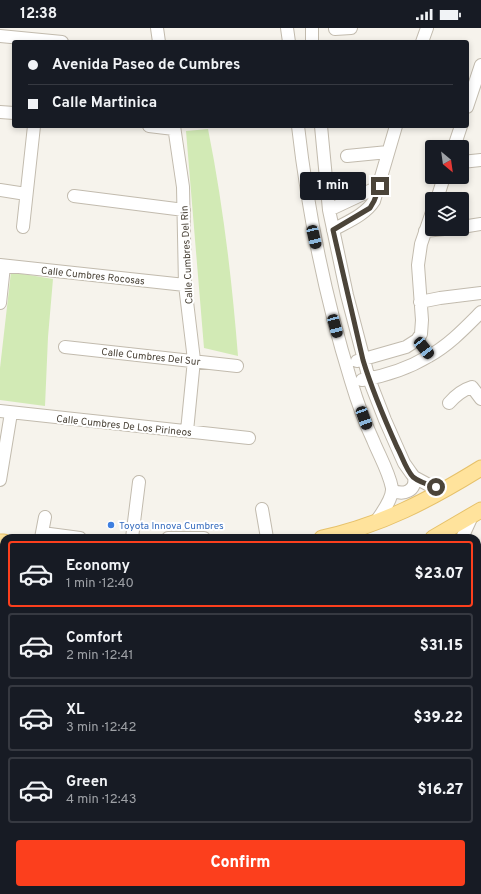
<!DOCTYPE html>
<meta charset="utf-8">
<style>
:root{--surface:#171b24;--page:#20242c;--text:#f1f3f6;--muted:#9ea1a6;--line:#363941;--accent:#fc3f1d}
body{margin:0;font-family:Overpass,sans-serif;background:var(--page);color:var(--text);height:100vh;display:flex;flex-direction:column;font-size:15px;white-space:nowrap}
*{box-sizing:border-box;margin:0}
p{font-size:13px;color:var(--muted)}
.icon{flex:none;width:22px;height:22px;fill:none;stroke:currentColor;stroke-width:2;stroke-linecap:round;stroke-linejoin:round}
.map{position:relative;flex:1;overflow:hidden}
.side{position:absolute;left:0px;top:506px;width:481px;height:360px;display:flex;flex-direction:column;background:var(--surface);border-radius:12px 12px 0 0;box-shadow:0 2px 6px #0003}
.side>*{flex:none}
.banner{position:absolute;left:12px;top:12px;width:457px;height:88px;border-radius:4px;box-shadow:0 2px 6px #0003;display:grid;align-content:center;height:88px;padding:0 16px;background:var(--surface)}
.needle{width:26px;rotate:151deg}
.fabs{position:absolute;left:425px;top:112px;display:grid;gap:8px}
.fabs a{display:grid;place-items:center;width:44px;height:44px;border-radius:4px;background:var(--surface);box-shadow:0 2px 6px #0003;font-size:20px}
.end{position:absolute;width:18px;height:18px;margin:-9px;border:5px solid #4b4439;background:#fff;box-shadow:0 0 0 2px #fff}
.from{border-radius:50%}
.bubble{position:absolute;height:28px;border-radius:4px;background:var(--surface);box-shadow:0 2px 6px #0003;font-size:13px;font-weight:800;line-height:28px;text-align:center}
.car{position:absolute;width:12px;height:24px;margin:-12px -6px;border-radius:5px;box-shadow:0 0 3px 1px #0007;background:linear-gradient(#222 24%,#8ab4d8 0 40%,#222 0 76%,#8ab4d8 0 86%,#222 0)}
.banner b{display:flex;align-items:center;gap:14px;height:38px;font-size:15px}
.banner b+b{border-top:1px solid var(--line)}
.banner i{width:10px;height:10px;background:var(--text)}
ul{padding:7px 0 0;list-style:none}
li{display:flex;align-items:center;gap:12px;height:66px;margin:0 8px 6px;padding:0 8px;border:2px solid var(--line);border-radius:4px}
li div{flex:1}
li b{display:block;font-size:15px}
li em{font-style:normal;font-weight:800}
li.selected{border-color:var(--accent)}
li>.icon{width:36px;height:36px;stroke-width:1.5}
.action{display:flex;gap:8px;margin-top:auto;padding:8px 16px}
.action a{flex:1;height:46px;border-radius:4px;background:var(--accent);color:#fff;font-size:16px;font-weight:800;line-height:46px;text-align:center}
.status{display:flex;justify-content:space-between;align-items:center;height:28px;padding:0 20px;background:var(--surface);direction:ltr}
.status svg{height:11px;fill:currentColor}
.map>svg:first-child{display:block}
</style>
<div class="status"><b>12:38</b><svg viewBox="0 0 49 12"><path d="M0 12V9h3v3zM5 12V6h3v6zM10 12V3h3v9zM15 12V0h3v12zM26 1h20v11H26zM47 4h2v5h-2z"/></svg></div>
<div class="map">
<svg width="481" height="866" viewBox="0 0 481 866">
<rect width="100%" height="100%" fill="#f6f3ec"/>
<path fill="#d2eab5" d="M 208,101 C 223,176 232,252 238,328 L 204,320 L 186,103 Z
M 11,244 L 53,251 L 48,309 L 45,378 L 0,372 L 0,340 Z"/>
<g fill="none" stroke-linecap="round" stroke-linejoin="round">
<defs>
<path id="minor" d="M 157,0 L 159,14
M 287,0 L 289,14
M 312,0 L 312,14
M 335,1 L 351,0
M 0,8 L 62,14
M 422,14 L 427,0
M 467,79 L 481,37
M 0,84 L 14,85
M 149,98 L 174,101
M 174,98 L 183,159 L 185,257 L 194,332 L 187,403
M 298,98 C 308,185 325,269 351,353 C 357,373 364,393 373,412 C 379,427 389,444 392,460 C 393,471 381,486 375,495
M 321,98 L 329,182 L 347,267 L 369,351 L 385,392 L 404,435 L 411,445 L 414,449 L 427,456 L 445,462
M 454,119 L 461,98
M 347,128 L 388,124
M 462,134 L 481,132
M 0,162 L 26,166
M 74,168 L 184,182
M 437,171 L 444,149
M 329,182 L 380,158
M 23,199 L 34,98
M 462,199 L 481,196
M 333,202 C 347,194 365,187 374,173 L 396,98
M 425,203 L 444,201
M 0,237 L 185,257
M 420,274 L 440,270 L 481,265
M 0,275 L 4,238
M 65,319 L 237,338
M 357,333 L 406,319 L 417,312 L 421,306 L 422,292 L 418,237 L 421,216 L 432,184
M 362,352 C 385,348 409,340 429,328 C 449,317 465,300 481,284
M 449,375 C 456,367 462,362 472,359 L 481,371
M 0,383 L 249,410
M 0,452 L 11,385
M 392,462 C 403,468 417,463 414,449
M 262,481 L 267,510
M 42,505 L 80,510
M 41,510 L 45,489
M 132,510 L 139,454
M 168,510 L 204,510
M 462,510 L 472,488
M 477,562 L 481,570
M 477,602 L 481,611
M 477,762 L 481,779
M 374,862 L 375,866
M 464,862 L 478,866
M 252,866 L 252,862
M 264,866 L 265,862"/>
<path id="major" d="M 322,510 C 380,498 431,471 481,440
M 433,510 L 481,482
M 0,514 L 4,514
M 0,524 L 4,525
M 0,540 L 4,541
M 0,554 L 4,554"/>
</defs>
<use href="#minor" stroke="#c2bbae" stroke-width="14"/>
<use href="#major" stroke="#e6c16a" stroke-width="17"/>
<use href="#minor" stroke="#fff" stroke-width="12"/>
<use href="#major" stroke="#ffe39c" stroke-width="15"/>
</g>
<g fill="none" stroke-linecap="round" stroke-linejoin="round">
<path stroke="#4b4439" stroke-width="5" d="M 380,158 L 374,173 L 370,180 L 333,202 L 363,332 C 372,362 384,390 397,419 C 402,428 406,442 413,449 C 419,454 429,457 436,459"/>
</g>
<circle fill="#3f7fe0" stroke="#fff" stroke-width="1.5" cx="111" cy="497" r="4"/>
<g text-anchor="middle" stroke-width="4" stroke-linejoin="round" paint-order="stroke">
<g font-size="10" fill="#4b4439" stroke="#fff">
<text transform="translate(186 227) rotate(-93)" y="4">Calle Cumbres Del Rin</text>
<text transform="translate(93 247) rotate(6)" y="4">Calle Cumbres Rocosas</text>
<text transform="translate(151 328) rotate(6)" y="4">Calle Cumbres Del Sur</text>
<text transform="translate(124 397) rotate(6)" y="4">Calle Cumbres De Los Pirineos</text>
</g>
<g font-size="10" fill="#366cbe" stroke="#fff" text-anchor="start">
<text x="119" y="501">Toyota Innova Cumbres</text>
</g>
</g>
</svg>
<div class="fabs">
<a><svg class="needle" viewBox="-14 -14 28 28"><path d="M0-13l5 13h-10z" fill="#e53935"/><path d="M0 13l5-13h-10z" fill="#9ea1a6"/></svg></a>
<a><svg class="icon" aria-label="layers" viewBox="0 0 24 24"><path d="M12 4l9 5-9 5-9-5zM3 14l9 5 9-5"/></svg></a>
</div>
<i class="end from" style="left:436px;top:459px"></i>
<i class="end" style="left:380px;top:158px"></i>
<div class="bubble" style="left:300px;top:144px;width:66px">1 min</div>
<i class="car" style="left:314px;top:209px;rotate:167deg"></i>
<i class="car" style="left:335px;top:298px;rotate:165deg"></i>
<i class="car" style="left:424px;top:320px;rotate:142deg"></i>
<i class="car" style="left:364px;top:390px;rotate:160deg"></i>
<div class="banner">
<b><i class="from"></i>Avenida Paseo de Cumbres</b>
<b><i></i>Calle Martinica</b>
</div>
<section class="side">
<ul>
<li class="selected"><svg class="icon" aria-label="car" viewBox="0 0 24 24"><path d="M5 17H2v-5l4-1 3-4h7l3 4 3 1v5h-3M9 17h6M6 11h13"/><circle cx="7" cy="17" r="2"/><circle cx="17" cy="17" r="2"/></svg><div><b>Economy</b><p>1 min · 12:40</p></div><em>$23.07</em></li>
<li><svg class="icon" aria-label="car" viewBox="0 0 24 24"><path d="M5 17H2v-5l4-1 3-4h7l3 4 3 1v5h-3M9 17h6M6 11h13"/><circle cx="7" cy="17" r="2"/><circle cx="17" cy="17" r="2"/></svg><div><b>Comfort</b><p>2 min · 12:41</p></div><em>$31.15</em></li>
<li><svg class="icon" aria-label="car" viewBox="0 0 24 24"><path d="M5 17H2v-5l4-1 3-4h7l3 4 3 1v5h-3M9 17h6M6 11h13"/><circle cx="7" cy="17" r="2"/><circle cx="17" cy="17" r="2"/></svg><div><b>XL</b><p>3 min · 12:42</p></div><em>$39.22</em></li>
<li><svg class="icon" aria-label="car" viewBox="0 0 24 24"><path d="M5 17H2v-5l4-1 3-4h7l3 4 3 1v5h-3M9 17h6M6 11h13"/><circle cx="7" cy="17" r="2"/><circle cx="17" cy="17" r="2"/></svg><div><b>Green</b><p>4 min · 12:43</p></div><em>$16.27</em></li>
</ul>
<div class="action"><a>Confirm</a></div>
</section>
</div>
